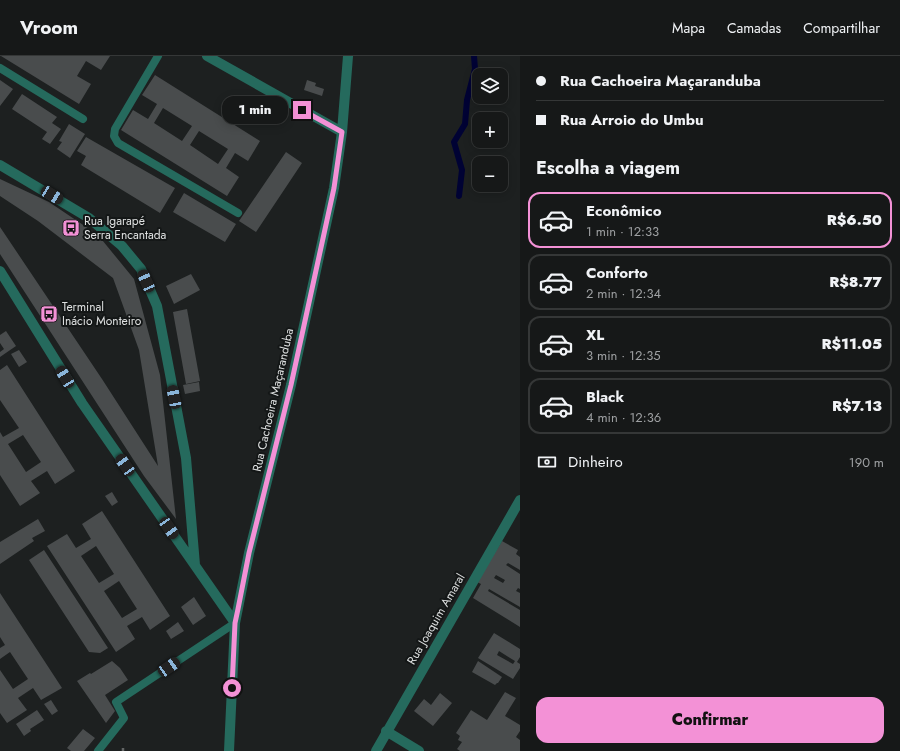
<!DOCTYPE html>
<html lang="pt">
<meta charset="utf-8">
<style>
:root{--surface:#161818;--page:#1f2121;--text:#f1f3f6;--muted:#9ea0a2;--line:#353737;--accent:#f391d6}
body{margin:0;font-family:Jost,sans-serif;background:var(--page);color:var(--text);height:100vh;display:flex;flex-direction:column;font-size:15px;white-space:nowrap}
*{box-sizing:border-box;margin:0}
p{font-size:13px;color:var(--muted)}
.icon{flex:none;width:22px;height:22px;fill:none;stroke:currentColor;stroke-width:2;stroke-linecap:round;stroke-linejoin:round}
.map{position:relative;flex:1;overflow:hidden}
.side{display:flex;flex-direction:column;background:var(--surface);width:380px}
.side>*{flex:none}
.guide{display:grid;align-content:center;height:88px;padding:0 16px;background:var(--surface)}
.tools{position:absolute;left:472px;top:12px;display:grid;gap:8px}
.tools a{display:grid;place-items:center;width:36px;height:36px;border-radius:8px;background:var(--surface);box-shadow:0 2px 10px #0003,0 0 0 1px var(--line);font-size:20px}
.end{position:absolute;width:18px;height:18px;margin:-9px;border:5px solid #f391d6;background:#111;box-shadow:0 0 0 2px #111}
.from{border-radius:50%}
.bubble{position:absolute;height:28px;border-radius:12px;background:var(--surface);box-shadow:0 2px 10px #0003,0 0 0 1px var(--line);font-size:13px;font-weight:800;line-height:28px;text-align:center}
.car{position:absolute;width:12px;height:24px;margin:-12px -6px;border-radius:5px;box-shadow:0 0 3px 1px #0007;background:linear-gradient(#222 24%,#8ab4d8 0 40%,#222 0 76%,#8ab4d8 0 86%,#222 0)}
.guide b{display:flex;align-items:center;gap:14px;height:38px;font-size:15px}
.guide b+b{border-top:1px solid var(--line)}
.guide i{width:10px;height:10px;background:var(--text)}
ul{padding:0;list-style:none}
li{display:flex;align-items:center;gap:12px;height:56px;margin:0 8px 6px;padding:0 8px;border:2px solid var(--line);border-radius:12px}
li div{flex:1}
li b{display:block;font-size:15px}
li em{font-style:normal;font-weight:800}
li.on{border-color:var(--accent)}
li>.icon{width:36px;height:36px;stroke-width:1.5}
h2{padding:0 16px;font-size:18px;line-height:48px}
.pay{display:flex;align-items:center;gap:10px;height:44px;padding:0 16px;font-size:15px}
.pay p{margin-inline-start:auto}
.primary-button{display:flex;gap:8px;margin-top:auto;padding:8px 16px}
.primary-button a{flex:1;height:46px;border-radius:12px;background:var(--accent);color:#111;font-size:16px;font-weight:800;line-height:46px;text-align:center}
header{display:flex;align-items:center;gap:24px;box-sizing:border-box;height:56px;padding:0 20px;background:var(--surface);border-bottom:1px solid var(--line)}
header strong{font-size:19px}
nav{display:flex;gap:22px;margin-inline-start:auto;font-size:14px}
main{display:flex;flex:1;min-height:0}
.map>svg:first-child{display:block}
</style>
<header>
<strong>Vroom</strong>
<nav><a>Mapa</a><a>Camadas</a><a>Compartilhar</a></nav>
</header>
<main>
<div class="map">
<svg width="520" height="695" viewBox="0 0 520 695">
<rect width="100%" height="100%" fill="#1d2020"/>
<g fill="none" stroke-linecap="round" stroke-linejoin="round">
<path stroke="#000234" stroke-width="6" d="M 459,140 L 462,114 L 454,86 L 465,68 L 467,44 L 475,13 L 474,0"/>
</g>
<path fill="#494c4d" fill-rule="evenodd" d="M 1,0 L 110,0 L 101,14 L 86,5 L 77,20 L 91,28 L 79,48 Z
M 155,19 L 260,85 L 248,105 L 235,97 L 226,112 L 239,121 L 227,140 L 121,74 L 133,54 L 148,63 L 157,48 L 142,39 ZM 163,52 L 192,70 L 182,85 L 154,67 ZM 199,75 L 228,93 L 218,108 L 190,89 Z
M 0,24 L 13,33 L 0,50 Z
M 307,24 L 316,27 L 315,30 L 324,33 L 322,40 L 304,34 Z
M 22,38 L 57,61 L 52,67 L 61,73 L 50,88 L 42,83 L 47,76 L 12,53 Z
M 69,68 L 85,78 L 70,102 L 57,93 L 62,86 L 59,85 Z
M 86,81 L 175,132 L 160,157 L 81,109 L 86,100 L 77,95 Z
M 286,96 L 302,107 L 256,176 L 239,165 Z
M 0,123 L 49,146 L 98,179 L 134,223 L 160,319 L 176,463 L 144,420 L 0,198 L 0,171 L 102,323 L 158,410 L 139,294 L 113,222 L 38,165 L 0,140 Z
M 184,137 L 236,168 L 225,186 L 173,156 Z
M 191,218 L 200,234 L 174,248 L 166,230 Z
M 187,253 L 200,325 L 186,328 L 173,256 Z
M 6,275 L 16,290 L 0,301 L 0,296 L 4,293 L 0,287 L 0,279 Z
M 19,294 L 27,306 L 19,311 L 11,298 Z
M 7,309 L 75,415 L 55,428 L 47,415 L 31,425 L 40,437 L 20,450 L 0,419 L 0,376 L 3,381 L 19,372 L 0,344 L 0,314 ZM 23,379 L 41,406 L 26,416 L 8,388 Z
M 199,326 L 200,335 L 185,338 L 183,329 Z
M 112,436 L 118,446 L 112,450 L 105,440 Z
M 102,455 L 170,560 L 150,574 L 142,561 L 127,570 L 135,583 L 116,596 L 47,490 L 67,478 L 76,492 L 91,483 L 82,468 ZM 96,490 L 114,518 L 99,527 L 81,500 ZM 119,525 L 137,553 L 122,562 L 104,535 Z
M 38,463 L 45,475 L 32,482 L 34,485 L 0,508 L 0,486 Z
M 502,485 L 518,494 L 516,498 L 520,501 L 520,514 L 508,507 L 506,509 L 520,518 L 520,533 L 518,532 L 516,535 L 520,537 L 520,551 L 489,533 L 488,535 L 520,554 L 520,571 L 473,542 L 481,528 L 477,526 ZM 496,519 L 505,524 L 503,527 L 494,522 Z
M 44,494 L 108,592 L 100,597 L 89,596 L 29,504 Z
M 0,537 L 62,632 L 41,644 L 33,632 L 18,642 L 27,654 L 7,667 L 0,657 L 0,614 L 13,633 L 28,623 L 10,596 L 0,603 L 0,592 L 5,589 L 0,581 Z
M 194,541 L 206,560 L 193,569 L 181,551 Z
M 178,566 L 184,575 L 171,583 L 166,575 Z
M 494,577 L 520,593 L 520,601 L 517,606 L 520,608 L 520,612 L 513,623 L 478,602 ZM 499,595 L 515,605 L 513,608 L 497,599 Z
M 112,605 L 120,612 L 128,624 L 105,639 L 115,655 L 106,667 L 77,625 L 90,617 L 91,618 Z
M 478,605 L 502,621 L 498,627 L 497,627 L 495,629 L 472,616 Z
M 505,636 L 516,642 L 505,660 L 520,669 L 520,675 L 516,681 L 520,684 L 520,695 L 460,695 L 457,693 L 462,686 L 458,684 L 460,680 L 456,677 L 471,654 L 487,664 Z
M 440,637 L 452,647 L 433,670 L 414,655 L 424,643 L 431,649 Z
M 51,644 L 58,655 L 52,659 L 44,648 Z
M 37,654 L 44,664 L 30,673 L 31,675 L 24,680 L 16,668 Z
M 83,673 L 95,682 L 84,695 L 71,695 L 67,692 Z"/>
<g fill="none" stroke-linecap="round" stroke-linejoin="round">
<path stroke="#636565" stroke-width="2.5" stroke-dasharray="3 3" stroke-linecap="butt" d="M 123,695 L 123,689"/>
<path stroke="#256a5d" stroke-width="8" d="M 158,0 L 115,73 L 114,80 L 118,87 L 238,157
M 0,12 L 83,63
M 98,695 L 124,662 L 116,646 L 235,567"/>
<path stroke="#256a5d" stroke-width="10" d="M 207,0 L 342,76
M 0,109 L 89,162 L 122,190 L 141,213 L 157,250 L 186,402 L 195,509
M 0,215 L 82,347 L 235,567
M 386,675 L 419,695
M 229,695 L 235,567 L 249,497 L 291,329 L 334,132 L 342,76 L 348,0
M 376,695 L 520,444"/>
</g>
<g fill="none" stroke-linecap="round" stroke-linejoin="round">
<path stroke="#f391d6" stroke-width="5" d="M 232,632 L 235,567 L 238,553 L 249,497 L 291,329 L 334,132 L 342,76 L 302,54"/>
</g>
<defs>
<symbol id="bus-square" viewBox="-11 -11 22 22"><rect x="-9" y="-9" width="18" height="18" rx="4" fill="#f391d6" stroke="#141717"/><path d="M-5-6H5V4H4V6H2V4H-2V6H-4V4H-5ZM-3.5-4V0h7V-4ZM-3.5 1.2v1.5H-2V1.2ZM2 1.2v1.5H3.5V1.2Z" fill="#111"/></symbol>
</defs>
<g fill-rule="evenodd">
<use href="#bus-square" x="61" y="162" width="20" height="20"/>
<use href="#bus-square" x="39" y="248" width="20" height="20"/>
</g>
<g text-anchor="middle" stroke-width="4" stroke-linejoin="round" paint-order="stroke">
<g font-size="12" fill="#dee0e0" stroke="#141717" text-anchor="start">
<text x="84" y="169">Rua Igarapé<tspan x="84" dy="14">Serra Encantada</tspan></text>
<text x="62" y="255">Terminal<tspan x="62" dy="14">Inácio Monteiro</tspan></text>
</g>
<g font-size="12" fill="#dee0e0" stroke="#141717">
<text transform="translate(273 344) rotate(-77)" y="4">Rua Cachoeira Maçaranduba</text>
<text transform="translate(436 563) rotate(-60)" y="4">Rua Joaquim Amaral</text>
</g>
</g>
</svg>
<div class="tools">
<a><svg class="icon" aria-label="layers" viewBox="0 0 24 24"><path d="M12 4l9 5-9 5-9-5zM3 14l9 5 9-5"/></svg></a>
<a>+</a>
<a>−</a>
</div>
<i class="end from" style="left:232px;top:632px"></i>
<i class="end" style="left:302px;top:54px"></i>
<div class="bubble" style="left:222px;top:40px;width:66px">1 min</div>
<i class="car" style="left:52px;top:139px;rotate:121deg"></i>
<i class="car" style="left:146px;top:225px;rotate:336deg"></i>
<i class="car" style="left:65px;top:321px;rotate:329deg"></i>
<i class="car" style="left:174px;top:341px;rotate:349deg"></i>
<i class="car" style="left:125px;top:409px;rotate:325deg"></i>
<i class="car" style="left:169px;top:472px;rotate:145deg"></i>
<i class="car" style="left:169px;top:611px;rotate:56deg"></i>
</div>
<section class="side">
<div class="guide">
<b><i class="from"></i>Rua Cachoeira Maçaranduba</b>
<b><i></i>Rua Arroio do Umbu</b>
</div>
<h2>Escolha a viagem</h2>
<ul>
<li class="on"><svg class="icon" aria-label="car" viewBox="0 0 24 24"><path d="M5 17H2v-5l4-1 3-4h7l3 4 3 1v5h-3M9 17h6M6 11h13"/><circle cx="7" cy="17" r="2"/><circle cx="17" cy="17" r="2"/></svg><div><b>Econômico</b><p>1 min · 12:33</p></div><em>R$6.50</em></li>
<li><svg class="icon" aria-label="car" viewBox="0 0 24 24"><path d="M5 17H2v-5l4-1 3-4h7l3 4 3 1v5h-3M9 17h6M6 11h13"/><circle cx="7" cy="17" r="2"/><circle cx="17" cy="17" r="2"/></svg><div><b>Conforto</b><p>2 min · 12:34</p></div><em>R$8.77</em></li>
<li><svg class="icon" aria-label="car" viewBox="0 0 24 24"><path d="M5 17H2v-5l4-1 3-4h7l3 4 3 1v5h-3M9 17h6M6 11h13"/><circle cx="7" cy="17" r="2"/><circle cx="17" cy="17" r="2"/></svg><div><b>XL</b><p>3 min · 12:35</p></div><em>R$11.05</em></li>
<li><svg class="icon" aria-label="car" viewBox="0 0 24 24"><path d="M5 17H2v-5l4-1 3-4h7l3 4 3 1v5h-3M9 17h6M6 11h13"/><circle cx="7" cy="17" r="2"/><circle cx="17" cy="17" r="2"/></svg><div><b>Black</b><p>4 min · 12:36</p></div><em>R$7.13</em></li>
</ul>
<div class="pay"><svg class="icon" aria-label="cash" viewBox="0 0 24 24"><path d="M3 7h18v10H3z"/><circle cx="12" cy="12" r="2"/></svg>Dinheiro<p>190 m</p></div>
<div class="primary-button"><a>Confirmar</a></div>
</section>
</main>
